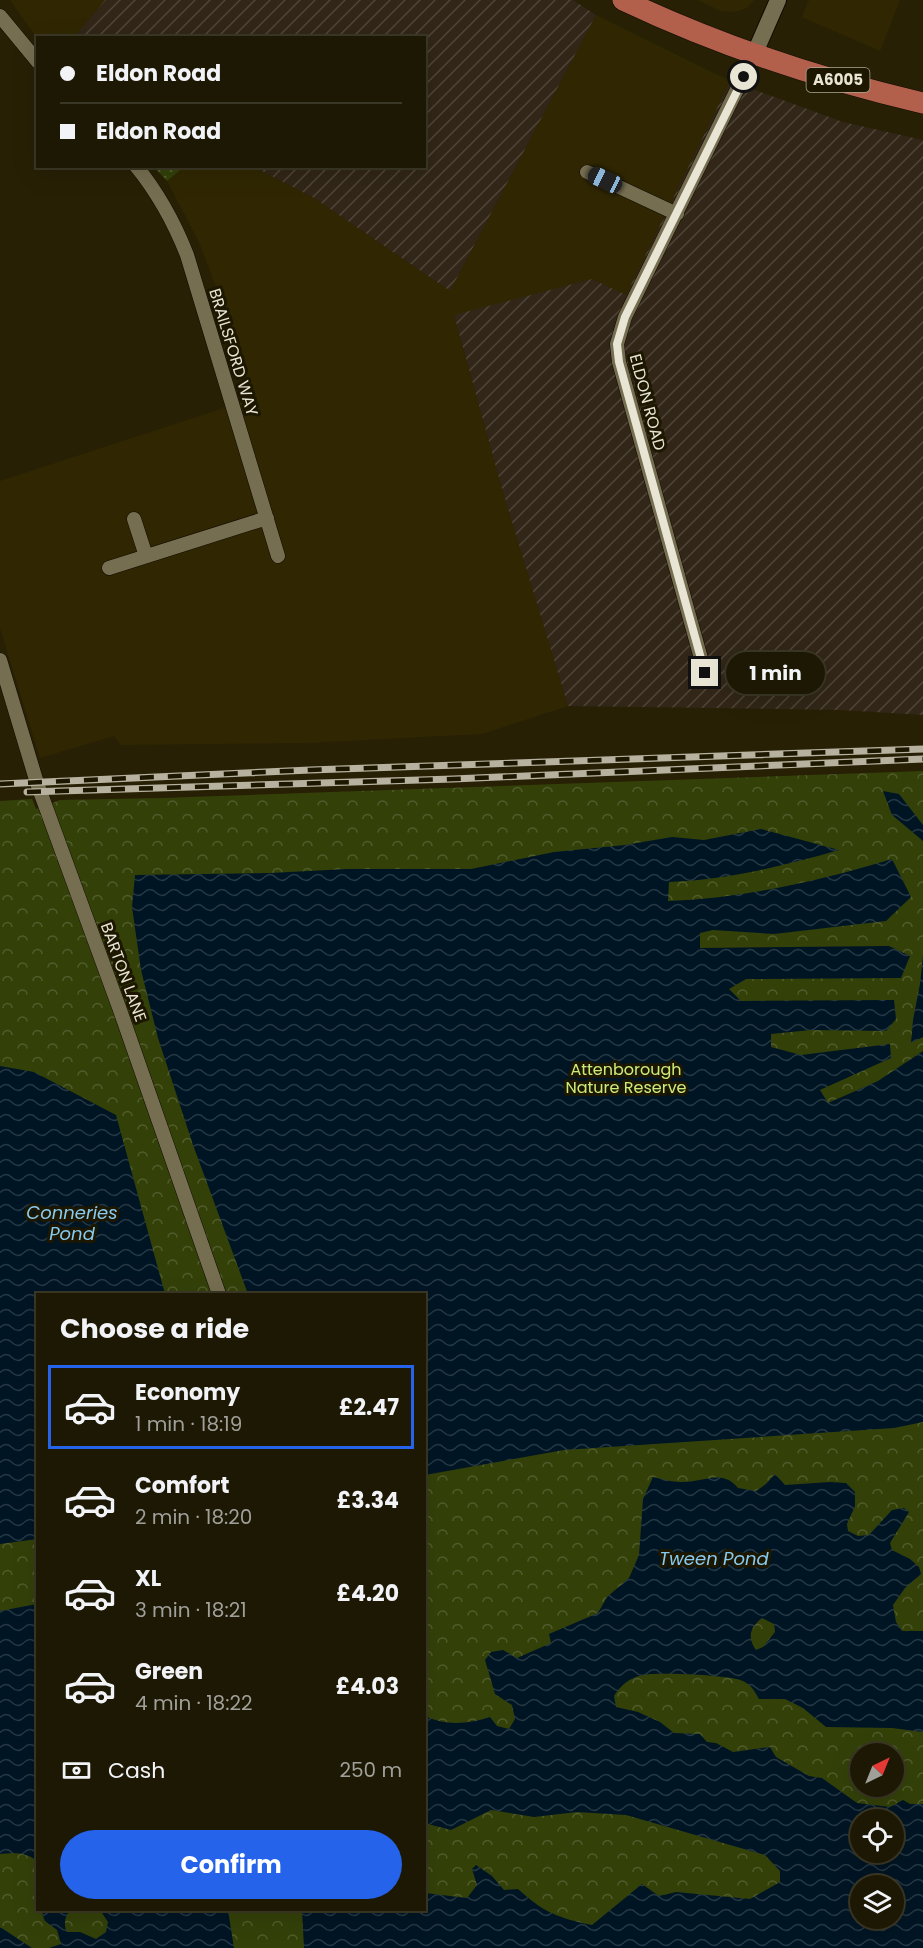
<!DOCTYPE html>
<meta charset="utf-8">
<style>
:root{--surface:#1d1804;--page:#2a2513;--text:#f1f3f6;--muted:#a0a09a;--line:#3b3726;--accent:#2563eb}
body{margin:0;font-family:Poppins,sans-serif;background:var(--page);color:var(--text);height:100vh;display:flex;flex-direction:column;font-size:22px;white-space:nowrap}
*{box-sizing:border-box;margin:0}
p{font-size:20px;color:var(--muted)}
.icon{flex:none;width:33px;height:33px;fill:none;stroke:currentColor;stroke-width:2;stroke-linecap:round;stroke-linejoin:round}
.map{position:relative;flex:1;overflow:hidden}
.sheet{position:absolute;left:36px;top:1293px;width:390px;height:618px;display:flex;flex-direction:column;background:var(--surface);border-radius:0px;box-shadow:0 6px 24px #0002,0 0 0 2px var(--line)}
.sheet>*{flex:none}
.hud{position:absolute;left:36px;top:36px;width:390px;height:132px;border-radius:0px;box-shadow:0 6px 24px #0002,0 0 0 2px var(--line);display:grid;align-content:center;height:132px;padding:0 24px;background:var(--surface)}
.needle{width:39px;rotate:43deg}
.tools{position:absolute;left:850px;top:1743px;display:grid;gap:12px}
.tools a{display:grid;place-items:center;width:54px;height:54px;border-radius:50%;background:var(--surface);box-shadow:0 6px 24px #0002,0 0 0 2px var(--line);font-size:30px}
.end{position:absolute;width:27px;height:27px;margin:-14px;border:8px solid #e9e5d5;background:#111;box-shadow:0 0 0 3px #111}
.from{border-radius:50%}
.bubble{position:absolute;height:42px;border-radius:21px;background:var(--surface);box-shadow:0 6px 24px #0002,0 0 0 2px var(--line);font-size:20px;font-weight:700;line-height:42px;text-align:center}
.car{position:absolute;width:18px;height:36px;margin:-18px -9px;border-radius:8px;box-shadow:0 0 4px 2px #0007;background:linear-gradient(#222 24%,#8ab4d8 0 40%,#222 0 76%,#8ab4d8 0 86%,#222 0)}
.hud b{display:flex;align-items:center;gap:21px;height:57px;font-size:22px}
.hud b+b{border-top:2px solid var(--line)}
.hud i{width:15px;height:15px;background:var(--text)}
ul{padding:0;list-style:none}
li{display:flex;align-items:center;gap:18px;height:84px;margin:0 12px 9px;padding:0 12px;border:3px solid transparent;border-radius:0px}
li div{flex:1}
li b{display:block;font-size:22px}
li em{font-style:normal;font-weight:700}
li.selected{border-color:var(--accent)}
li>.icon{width:54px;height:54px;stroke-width:1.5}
h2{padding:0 24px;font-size:27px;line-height:72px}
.pay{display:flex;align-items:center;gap:15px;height:66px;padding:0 24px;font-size:22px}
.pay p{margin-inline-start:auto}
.action{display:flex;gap:12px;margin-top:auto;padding:12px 24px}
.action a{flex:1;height:69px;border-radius:36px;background:var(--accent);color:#fff;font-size:24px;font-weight:700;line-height:69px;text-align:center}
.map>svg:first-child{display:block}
</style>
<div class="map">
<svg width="923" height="1948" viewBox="0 0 923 1948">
<defs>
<pattern id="industrial-furrows" width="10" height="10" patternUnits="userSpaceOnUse" patternTransform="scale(1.5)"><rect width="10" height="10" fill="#312617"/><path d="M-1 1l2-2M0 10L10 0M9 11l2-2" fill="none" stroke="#4f4538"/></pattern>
<pattern id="grass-dots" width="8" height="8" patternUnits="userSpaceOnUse" patternTransform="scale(1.5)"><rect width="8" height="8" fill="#334109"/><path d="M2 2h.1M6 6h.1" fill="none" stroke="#515c2c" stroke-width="1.8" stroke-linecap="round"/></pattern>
<pattern id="park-crowns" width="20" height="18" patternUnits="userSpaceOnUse" patternTransform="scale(1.5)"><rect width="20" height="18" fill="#334109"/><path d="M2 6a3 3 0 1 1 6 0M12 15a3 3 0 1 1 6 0" fill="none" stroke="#515c2c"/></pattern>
<pattern id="water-waves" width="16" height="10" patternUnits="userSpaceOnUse" patternTransform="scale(1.5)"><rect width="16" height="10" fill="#001524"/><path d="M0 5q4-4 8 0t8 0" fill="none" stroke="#253743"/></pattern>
</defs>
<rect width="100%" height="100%" fill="#272005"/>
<path fill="#302702" d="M 10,0 L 105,0 L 74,37 L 37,38 Z
M 697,0 L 754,0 L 747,8 L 735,12 L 721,11 Z
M 809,0 L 900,0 L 880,51 L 802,17 Z
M 596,15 L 730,81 L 626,295 L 592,279 L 454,316 L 502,489 L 568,706 L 482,734 L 306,743 L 121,745 L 114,736 L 40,758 L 0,628 L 0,481 L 252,399 L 216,287 L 199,242 L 167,181 L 184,167 L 254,167 L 314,198 L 450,291 Z"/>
<path fill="url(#industrial-furrows)" d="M 105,0 L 573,0 L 596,15 L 450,291 L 314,198 L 254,167 L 424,166 L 424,38 L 74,37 Z
M 730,81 L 843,122 L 923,140 L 923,715 L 841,710 L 568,706 L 502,489 L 454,315 L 592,279 L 626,295 Z"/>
<path fill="url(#grass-dots)" d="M 154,167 L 184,167 L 167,181 Z"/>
<path fill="url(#park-crowns)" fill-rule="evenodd" d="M 923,771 L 923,1948 L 0,1948 L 0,801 L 32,799 L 36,809 L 60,800 L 163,798 ZM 38,1294 L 424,1294 L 424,1910 L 38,1910 ZM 861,1754 L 894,1754 L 894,1786 L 861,1786 ZM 861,1820 L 894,1820 L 894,1852 L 861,1852 ZM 861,1886 L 894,1886 L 894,1918 L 861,1918 Z"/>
<path fill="url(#water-waves)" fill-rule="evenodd" d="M 883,791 L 899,794 L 923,825 L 923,841 L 892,815 Z
M 761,829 L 839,850 C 783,866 727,880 669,882 L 668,901 C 744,898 820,881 892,859 L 911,897 L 886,921 L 774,934 L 713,930 L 700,933 L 700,948 L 889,946 L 910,956 L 901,978 L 746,979 L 729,989 L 741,1001 L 894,1000 L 896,1019 L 886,1031 L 811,1030 L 771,1034 L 771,1047 L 801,1055 L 890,1044 L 891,1058 L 820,1090 L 828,1103 L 878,1081 L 923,1051 L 923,1422 L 894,1428 L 564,1450 L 425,1475 L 424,1294 L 248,1294 L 193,1145 L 158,1038 L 141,970 L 132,907 L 135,875 L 270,873 L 347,869 L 471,869 L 554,852 L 625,845 L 672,837 L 704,840 Z
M 923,955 L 923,1037 L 911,1043 L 913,1020 L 920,984 Z
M 0,1066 L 34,1072 L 116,1115 L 165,1294 L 38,1294 L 37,1539 L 0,1544 Z
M 775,1474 L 785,1485 L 830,1482 L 846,1483 L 855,1492 L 855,1506 L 847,1524 L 848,1531 L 858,1536 L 869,1535 L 892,1510 L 904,1508 L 909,1512 L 890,1543 L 892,1550 L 910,1559 L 919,1567 L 921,1574 L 905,1588 L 893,1605 L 896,1622 L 902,1631 L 923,1631 L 923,1732 L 892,1728 L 826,1727 L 803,1708 L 785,1699 L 759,1699 C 754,1690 750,1683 740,1680 C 727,1675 656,1672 643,1675 C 629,1678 621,1685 614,1696 L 616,1707 L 638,1712 L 660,1722 L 674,1733 L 700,1734 L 707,1742 L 716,1743 L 733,1752 L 770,1747 L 776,1757 L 809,1776 L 822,1778 L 857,1803 L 890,1807 L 903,1800 L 910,1804 L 923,1804 L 923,1948 L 304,1948 L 302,1910 L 424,1910 L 425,1893 L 467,1898 L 477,1885 L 472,1869 L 476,1865 L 492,1876 L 504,1890 L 518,1889 C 543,1912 558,1918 592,1925 L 642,1884 L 659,1896 L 676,1892 L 750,1899 L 780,1882 L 780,1871 L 765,1855 L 626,1815 L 577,1812 L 534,1817 L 491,1810 L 451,1830 L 424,1823 L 425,1716 C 445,1726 469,1724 490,1717 L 497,1726 L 509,1729 L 515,1719 L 512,1705 L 495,1694 L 485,1660 L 491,1652 L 503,1650 L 517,1658 L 551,1643 L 549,1634 L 598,1613 L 607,1597 L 629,1578 L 639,1555 L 643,1499 L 653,1477 C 662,1479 672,1482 681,1482 C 703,1483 722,1468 738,1488 L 756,1491 L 766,1484 ZM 762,1618 L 774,1624 L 775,1632 L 763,1647 L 756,1650 C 747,1638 750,1627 762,1618 ZM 861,1820 L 894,1820 L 894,1852 L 861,1852 ZM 861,1886 L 894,1886 L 894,1918 L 861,1918 Z
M 37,1604 L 38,1604 L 37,1861 C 25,1852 15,1853 0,1854 L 0,1611 Z
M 49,1910 L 71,1910 C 65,1915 63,1925 67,1932 L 80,1932 L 96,1939 L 106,1932 L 108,1922 L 100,1910 L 228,1910 L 234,1948 L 49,1948 L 61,1944 L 57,1930 L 45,1921 L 42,1914 Z
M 0,1927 L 32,1948 L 0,1948 Z"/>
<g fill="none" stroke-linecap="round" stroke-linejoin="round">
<defs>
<path id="minor" d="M 0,16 L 38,62
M 136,166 C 159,194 174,222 187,255 L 278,556
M 587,172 L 677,214
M 134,519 L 146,556
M 109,568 L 267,518
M 0,660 L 37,783 L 120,1010 L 219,1294
M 705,673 L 619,362 L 617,344 L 625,317 L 754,55"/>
<path id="tertiary" d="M 754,55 L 778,0"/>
<path id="primary" d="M 623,0 C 718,45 820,79 923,103"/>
</defs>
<use href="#minor" stroke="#100900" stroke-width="15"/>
<use href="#tertiary" stroke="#100900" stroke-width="18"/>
<use href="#primary" stroke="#100900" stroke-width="22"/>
<use href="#minor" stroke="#766e51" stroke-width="14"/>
<use href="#tertiary" stroke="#766e51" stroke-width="16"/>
<use href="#primary" stroke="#b2604b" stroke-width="21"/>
<defs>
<path id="rail" d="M 0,784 L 310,770 L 923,749
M 27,792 L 453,779 L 923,759"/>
</defs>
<use href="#rail" stroke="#b7b29f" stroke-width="7"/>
<use href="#rail" stroke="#1d1700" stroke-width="4.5" stroke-dasharray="14" stroke-linecap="butt"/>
</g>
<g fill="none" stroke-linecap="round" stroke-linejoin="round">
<path stroke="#e9e5d5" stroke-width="8" d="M 705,673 L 619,362 L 617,344 L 625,317 L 744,77"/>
</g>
<g text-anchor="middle" stroke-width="6" stroke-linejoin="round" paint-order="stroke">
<rect fill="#1d1700" stroke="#aca795" stroke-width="1.5" x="806.5" y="68" width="63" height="24" rx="4.5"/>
<g font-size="15" font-weight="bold" fill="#e9e5d5">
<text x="838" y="85">A6005</text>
</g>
<g font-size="16" fill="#e9e5d5" stroke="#1d1700">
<text transform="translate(234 352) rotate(73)" y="6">BRAILSFORD WAY</text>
<text transform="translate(648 402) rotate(75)" y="6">ELDON ROAD</text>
<text transform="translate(124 972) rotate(70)" y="6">BARTON LANE</text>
</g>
<g font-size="16" fill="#cbec7b" stroke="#1d1700">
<text x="626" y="1075">Attenborough<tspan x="626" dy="18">Nature Reserve</tspan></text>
</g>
<g font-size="18" font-style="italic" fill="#88cbf2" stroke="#1d1700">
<text x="72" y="1219">Conneries<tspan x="72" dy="21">Pond</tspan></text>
<text x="714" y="1565">Tween Pond</text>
</g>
</g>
</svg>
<div class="tools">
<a><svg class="needle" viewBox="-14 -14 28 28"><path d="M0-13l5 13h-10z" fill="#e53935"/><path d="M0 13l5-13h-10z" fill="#a0a09a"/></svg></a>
<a><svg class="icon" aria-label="locate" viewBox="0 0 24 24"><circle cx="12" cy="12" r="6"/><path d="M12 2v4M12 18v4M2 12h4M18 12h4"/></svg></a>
<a><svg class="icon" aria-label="layers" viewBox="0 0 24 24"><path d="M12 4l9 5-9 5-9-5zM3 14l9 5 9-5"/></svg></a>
</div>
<i class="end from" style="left:744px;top:77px"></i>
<i class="end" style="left:705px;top:673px"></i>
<div class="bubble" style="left:726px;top:652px;width:99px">1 min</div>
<i class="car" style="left:605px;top:180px;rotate:295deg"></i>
<div class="hud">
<b><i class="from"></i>Eldon Road</b>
<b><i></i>Eldon Road</b>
</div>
<section class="sheet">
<h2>Choose a ride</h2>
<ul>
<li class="selected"><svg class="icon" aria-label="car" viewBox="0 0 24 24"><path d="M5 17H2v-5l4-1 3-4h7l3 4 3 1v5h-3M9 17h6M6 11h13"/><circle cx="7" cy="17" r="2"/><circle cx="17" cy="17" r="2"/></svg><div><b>Economy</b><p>1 min · 18:19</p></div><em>£2.47</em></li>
<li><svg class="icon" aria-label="car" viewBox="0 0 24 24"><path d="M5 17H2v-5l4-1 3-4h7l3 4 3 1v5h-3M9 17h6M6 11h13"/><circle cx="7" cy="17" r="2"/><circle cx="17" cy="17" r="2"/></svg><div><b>Comfort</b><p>2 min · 18:20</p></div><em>£3.34</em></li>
<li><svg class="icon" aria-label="car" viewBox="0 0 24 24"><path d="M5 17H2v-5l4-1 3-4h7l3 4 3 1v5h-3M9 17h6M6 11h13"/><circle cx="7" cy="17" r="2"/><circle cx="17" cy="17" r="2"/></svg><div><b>XL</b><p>3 min · 18:21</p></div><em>£4.20</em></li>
<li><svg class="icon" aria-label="car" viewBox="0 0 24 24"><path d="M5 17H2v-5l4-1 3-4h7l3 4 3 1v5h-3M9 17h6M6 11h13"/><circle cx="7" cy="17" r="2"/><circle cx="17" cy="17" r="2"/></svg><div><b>Green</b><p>4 min · 18:22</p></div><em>£4.03</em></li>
</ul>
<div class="pay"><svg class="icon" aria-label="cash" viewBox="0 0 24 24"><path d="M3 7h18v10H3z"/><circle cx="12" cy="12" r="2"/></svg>Cash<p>250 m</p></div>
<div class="action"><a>Confirm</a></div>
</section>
</div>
